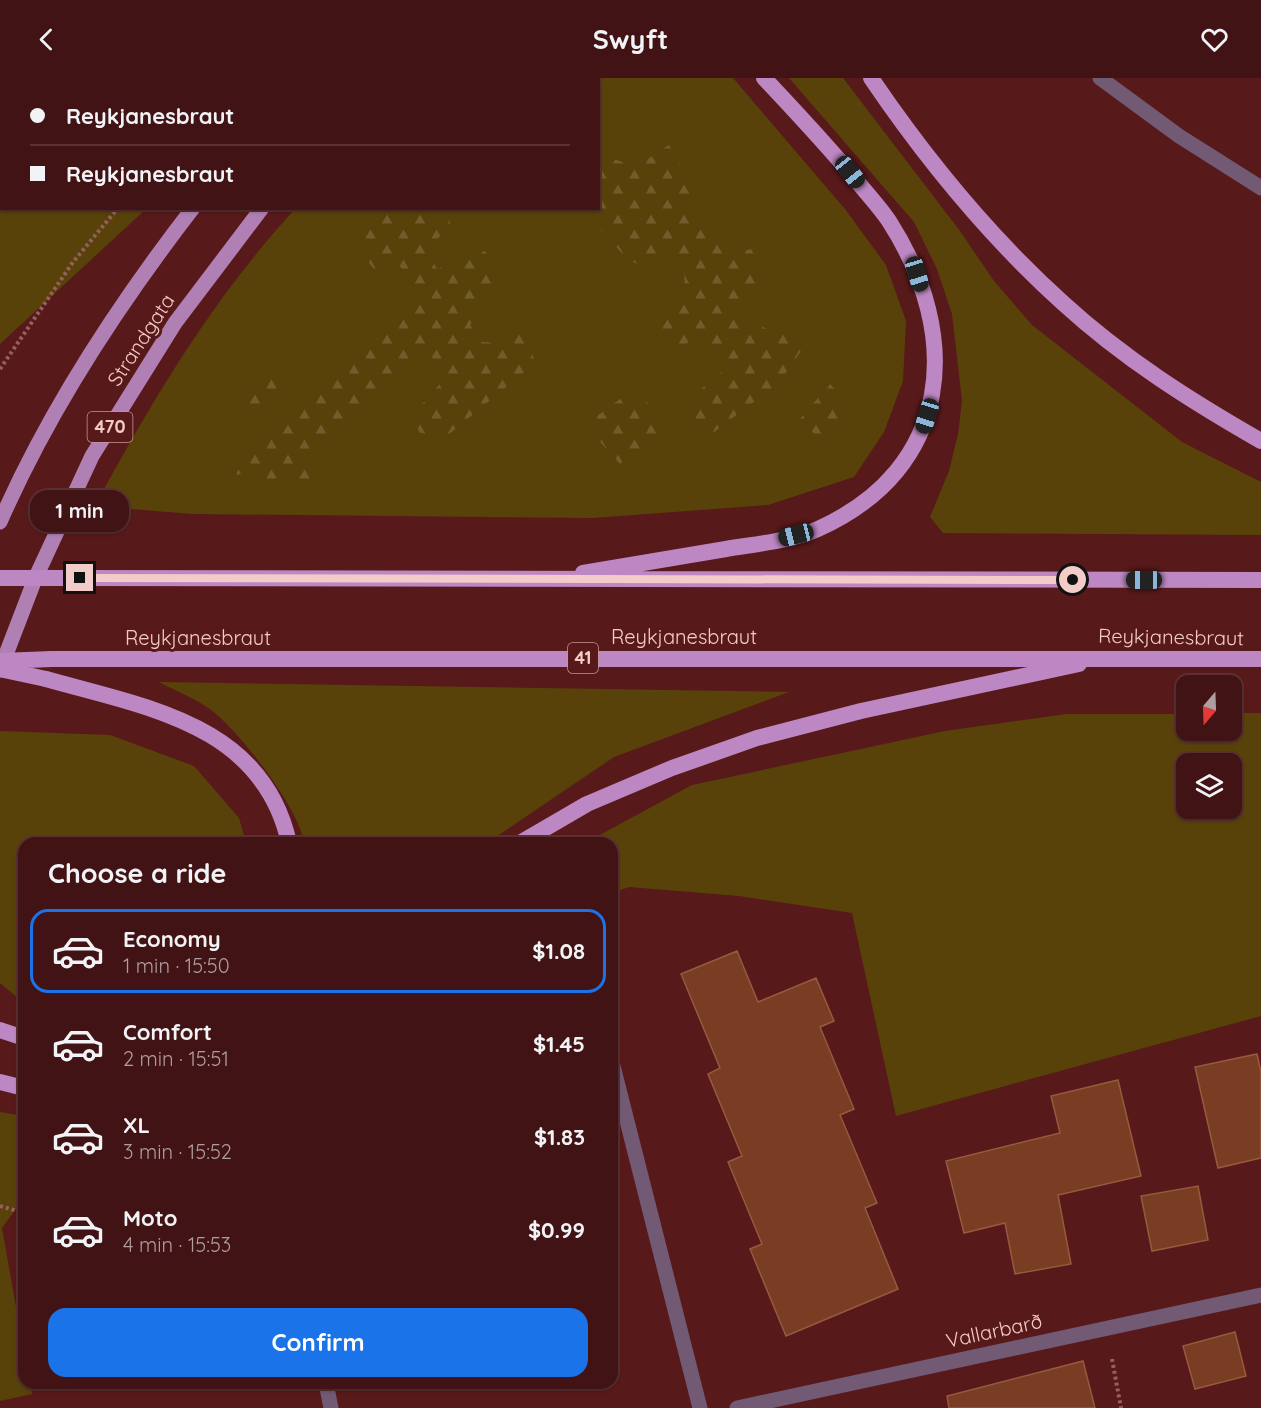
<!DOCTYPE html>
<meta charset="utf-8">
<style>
:root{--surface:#421314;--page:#4c2022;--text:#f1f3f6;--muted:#ae9ea0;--line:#5a3234;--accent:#1a73e8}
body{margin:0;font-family:Quicksand,sans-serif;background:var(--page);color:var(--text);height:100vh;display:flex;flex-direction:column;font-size:22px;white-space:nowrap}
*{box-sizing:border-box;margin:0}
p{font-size:20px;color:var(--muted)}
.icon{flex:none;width:33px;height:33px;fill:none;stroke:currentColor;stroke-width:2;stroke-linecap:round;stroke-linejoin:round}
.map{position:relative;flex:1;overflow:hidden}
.drawer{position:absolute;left:18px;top:759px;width:600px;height:552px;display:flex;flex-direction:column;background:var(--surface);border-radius:18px;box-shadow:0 2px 4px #0004,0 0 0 2px var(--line)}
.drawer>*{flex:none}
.banner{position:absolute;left:0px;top:0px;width:600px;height:132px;box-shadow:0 2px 4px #0004,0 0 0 2px var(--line);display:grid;align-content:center;height:132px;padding:0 30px;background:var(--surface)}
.needle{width:39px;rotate:199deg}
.buttons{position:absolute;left:1176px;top:597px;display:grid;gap:12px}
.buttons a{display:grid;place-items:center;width:66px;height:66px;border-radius:12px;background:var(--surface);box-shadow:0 2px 4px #0004,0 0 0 2px var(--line);font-size:30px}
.end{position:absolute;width:27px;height:27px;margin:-14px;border:8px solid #f3cbc8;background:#111;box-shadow:0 0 0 3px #111}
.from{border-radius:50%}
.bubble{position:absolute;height:42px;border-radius:18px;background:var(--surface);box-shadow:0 2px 4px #0004,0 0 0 2px var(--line);font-size:20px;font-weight:700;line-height:42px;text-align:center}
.car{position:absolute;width:18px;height:36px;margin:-18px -9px;border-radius:8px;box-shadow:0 0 4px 2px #0007;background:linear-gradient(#222 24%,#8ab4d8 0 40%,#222 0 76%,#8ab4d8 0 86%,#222 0)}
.banner b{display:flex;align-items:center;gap:21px;height:57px;font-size:22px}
.banner b+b{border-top:2px solid var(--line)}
.banner i{width:15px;height:15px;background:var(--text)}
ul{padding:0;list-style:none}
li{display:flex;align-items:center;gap:18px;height:84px;margin:0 12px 9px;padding:0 18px;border:3px solid transparent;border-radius:18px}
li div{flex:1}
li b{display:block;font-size:22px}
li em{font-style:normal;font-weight:700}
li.current{border-color:var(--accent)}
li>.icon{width:54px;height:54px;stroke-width:1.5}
h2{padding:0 30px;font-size:27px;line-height:72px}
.action{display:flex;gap:12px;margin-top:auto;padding:12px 30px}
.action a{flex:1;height:69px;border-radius:18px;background:var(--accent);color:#fff;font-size:24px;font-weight:700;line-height:69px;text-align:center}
header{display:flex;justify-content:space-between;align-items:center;height:78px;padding:0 30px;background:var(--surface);font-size:27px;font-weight:700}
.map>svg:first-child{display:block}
</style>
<header><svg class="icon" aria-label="back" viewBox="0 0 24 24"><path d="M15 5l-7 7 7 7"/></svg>Swyft<svg class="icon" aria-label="heart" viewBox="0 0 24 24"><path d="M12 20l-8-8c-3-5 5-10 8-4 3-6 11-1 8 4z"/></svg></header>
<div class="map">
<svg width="1261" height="1330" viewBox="0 0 1261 1330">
<defs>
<pattern id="forest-firs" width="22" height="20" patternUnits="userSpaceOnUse" patternTransform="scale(1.5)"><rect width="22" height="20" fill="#59420a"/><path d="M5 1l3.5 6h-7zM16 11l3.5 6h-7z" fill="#715c2c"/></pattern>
</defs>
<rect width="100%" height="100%" fill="#58191a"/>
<path fill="#59420a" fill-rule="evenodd" d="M 0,0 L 286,0 L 2,2 L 2,130 L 146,131 L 0,266 Z
M 428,0 L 733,0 L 845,131 L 886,187 L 906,243 L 903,303 L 884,354 L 854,399 L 768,427 L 593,440 L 192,436 L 95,428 C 152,322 213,220 295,131 L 598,130 L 598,2 L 427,1 Z
M 789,0 L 843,0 L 960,153 L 994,203 L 1032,247 L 1182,364 L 1261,404 L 1261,457 L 943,455 L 930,439 L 949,393 L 958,356 L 962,323 L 952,236 L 937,191 L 914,144 Z
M 159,604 L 789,614 L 614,679 L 487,765 L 304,765 C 299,730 243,659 216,636 C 200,622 177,614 159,604 Z
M 1232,635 L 1261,635 L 1261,938 L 896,1038 L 852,835 L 739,818 L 629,809 L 612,815 L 612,765 L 585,765 L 692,707 L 945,653 L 1067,636 L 1186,636 L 1186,652 L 1232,652 ZM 1186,686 L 1232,686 L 1232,730 L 1186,730 Z
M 0,653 L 110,657 L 194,688 L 239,740 L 246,765 L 24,765 L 24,925 L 0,905 Z
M 0,1034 L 24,1038 L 24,1120 L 2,1150 L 24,1274 L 24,1305 L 30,1305 L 32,1316 L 0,1323 Z"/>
<path fill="url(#forest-firs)" d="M 669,67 L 693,107 L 691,143 L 707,148 L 728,177 L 751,171 L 766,198 L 746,215 L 741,240 L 777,255 L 785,243 L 803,270 L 779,305 L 714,354 L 691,346 L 698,313 L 722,294 L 704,256 L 675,272 L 658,245 L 685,217 L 684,188 L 673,175 L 651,190 L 629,183 L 582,131 L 598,130 L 599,80 L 603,77 L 625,85 L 624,97 Z
M 381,131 L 450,131 L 450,149 L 425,172 L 438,192 L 455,176 L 467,180 L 485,173 L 503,202 L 470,247 L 483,264 L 499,265 L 509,254 L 527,257 L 535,285 L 442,362 L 419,354 L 414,335 L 448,297 L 428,275 L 313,368 L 316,401 L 297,414 L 280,397 L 267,408 L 254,391 L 237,397 L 236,384 L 250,360 L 264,356 L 417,211 L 399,187 L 377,195 L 354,165 L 384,135 Z
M 269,289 L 287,318 L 251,346 L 254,326 L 242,328 L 233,320 Z
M 830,306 L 843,319 L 836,329 L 853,343 L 827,367 L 799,342 Z
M 635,310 L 667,348 L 620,386 L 585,347 Z"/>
<path fill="#793d23" stroke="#98593f" stroke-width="1.5" d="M 737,873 L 758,924 L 816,900 L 834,943 L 820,949 L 854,1031 L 840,1037 L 877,1125 L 865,1130 L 898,1211 L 786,1258 L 750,1171 L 762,1166 L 728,1084 L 742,1078 L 708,996 L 720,990 L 681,896 Z
M 1257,976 L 1261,994 L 1261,1080 L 1218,1090 L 1195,989 Z
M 1118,1002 L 1141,1098 L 1058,1117 L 1071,1186 L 1015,1196 L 1005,1145 L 964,1155 L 946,1083 L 1060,1055 L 1051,1018 Z
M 1198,1108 L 1208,1162 L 1152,1173 L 1141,1118 Z
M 1235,1254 L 1246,1298 L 1195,1311 L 1183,1268 Z
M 1083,1283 L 1095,1330 L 949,1330 L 947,1318 Z"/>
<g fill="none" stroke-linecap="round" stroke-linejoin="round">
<path stroke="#966060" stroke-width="4" stroke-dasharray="3 3" stroke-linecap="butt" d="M 235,2 L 236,0
M 0,291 L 73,184 L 118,130
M 0,1128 L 24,1135
M 1112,1281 L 1121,1330"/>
<path stroke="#725a74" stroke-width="15" d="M 1100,0 L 1179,58 L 1261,110"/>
<path stroke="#725a74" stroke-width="15" d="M 612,984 L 700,1330
M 326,1305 L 331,1330
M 737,1330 L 1261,1217"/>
<path stroke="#b080b5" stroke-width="15" d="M 308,2 L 310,0
M 388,2 L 390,0
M 0,444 C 49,332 118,227 193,130
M 0,592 L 35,501 L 92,378 L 175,245 L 262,130"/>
<path stroke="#bc87c2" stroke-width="16" d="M 871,0 C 926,81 991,160 1063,225 C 1123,280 1191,323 1261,363
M 583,495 C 630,487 678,479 726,471 C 755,466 791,463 818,451 C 953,390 963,258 889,143 C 881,131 870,119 861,108 C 830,70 797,35 764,0
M 79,500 L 1261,502
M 52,581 L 1261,581
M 46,601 C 145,629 263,646 289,765
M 520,765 L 587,726 L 672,690 L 757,660 L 861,633 L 1079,586
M 0,952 L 24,960
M 0,1004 L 24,1010"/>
<path stroke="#bc87c2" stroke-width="16" d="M 0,500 L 79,500
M 0,583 L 52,581
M 0,591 L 46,601"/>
</g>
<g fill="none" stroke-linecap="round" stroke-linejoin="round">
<path stroke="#f3cbc8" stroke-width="8" d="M 80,500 L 1073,502"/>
</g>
<g text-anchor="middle" stroke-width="6" stroke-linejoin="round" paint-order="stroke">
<g fill="#58191a" stroke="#c49694" stroke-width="1.5">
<rect x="87.5" y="334" width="45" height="30" rx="4.5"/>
<rect x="568" y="565" width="30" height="30" rx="4.5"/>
</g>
<g font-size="18" font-weight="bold" fill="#f3cbc8">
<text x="110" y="355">470</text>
<text x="583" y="586">41</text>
</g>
<g font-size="20" fill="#f3cbc8" stroke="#58191a">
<text transform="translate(141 262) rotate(-57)" y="7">Strandgata</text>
<text x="684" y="566">Reykjanesbraut</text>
<text transform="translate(1171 559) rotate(1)" y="7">Reykjanesbraut</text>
<text x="198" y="567">Reykjanesbraut</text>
<text transform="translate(994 1253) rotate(-12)" y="7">Vallarbarð</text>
</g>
</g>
</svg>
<div class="buttons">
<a><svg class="needle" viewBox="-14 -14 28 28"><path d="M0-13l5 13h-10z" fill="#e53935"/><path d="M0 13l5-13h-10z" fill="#ae9ea0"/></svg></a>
<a><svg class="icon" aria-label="layers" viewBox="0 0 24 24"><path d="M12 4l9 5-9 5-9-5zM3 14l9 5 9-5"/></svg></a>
</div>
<i class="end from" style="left:1073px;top:502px"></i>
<i class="end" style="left:80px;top:500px"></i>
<div class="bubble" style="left:30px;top:412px;width:99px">1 min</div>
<i class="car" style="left:850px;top:94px;rotate:141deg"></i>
<i class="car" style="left:917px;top:196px;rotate:163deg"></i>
<i class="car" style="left:927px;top:338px;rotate:197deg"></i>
<i class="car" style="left:796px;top:457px;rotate:256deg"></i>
<i class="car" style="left:1144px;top:502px;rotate:270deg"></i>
<div class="banner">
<b><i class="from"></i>Reykjanesbraut</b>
<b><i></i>Reykjanesbraut</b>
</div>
<section class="drawer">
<h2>Choose a ride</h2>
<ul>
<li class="current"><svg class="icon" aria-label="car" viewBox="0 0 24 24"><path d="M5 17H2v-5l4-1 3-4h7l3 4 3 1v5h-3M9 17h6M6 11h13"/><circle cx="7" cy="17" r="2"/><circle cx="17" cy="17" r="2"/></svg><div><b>Economy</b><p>1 min · 15:50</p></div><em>$1.08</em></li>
<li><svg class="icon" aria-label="car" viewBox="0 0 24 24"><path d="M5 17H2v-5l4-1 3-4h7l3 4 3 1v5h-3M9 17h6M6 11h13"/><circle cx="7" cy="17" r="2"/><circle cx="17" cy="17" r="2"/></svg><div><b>Comfort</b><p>2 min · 15:51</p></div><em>$1.45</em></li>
<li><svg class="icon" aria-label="car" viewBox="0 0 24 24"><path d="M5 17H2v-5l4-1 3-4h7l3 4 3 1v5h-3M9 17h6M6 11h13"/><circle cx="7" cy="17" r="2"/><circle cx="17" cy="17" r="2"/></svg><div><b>XL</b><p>3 min · 15:52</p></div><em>$1.83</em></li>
<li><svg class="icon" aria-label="car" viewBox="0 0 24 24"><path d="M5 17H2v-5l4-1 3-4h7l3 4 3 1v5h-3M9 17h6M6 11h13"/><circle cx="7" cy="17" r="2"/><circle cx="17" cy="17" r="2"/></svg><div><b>Moto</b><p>4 min · 15:53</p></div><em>$0.99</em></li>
</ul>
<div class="action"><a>Confirm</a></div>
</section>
</div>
